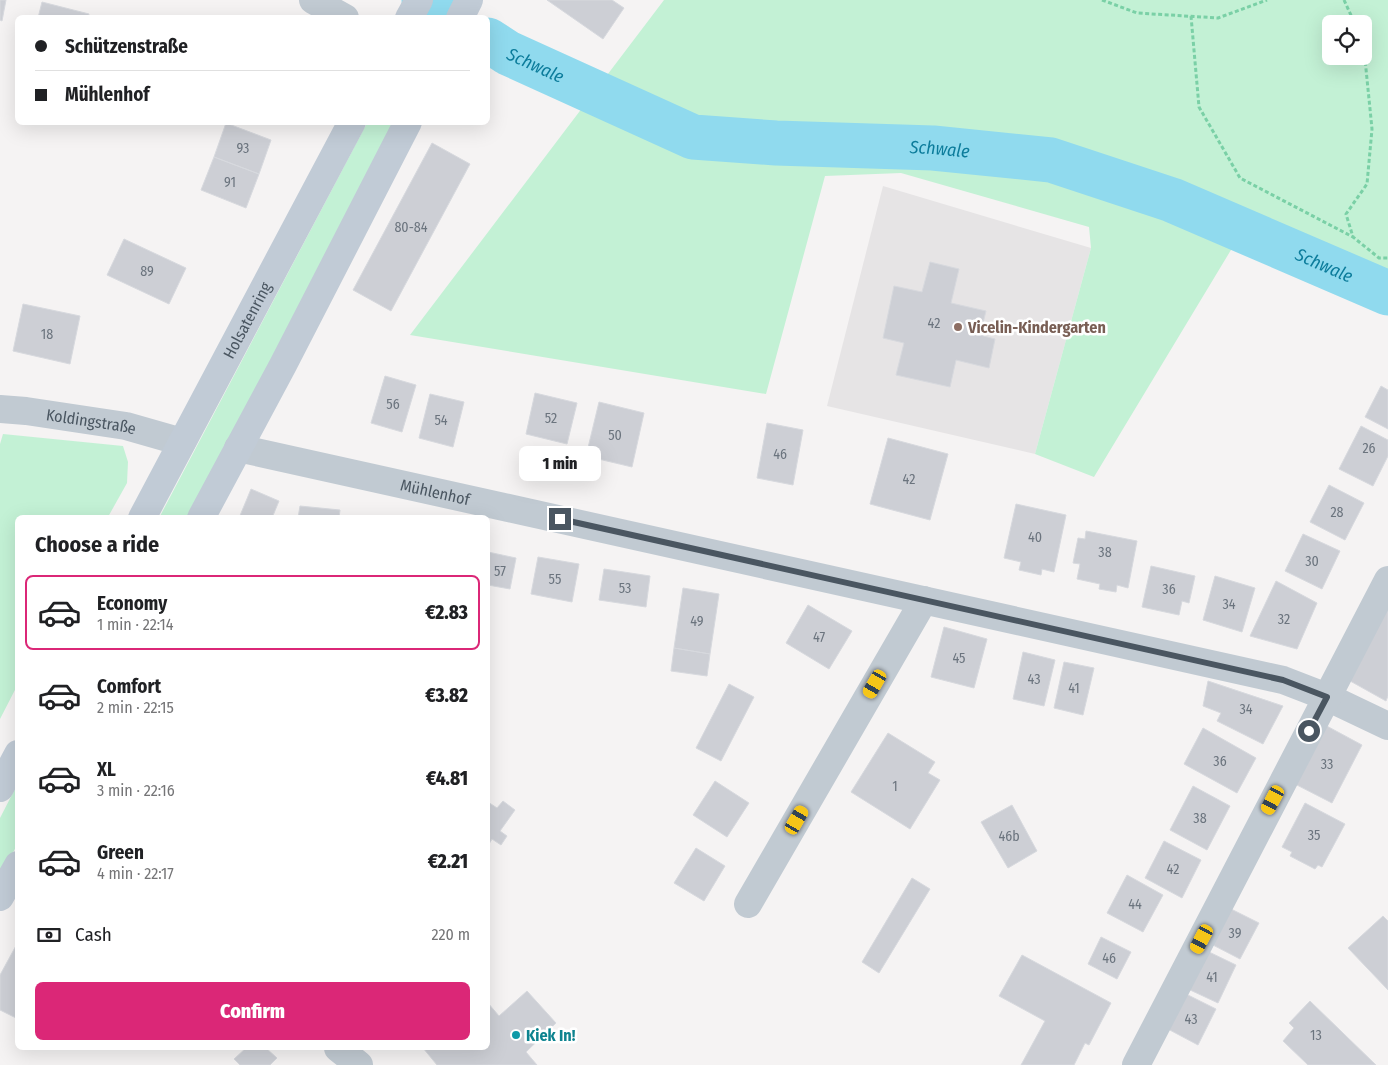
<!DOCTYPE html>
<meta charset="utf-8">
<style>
:root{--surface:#fff;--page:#f6f6f6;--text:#202124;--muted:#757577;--line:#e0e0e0;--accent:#db2777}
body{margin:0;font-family:"Fira Sans Condensed",sans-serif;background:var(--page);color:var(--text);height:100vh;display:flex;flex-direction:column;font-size:19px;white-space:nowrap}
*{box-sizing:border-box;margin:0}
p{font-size:16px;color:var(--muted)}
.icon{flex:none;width:28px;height:28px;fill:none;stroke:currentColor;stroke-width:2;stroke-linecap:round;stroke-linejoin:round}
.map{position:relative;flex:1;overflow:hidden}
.panel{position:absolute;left:15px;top:515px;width:475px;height:535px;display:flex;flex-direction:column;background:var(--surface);border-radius:8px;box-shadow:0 5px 20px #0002}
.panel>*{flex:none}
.top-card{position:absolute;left:15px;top:15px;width:475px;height:110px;border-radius:8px;box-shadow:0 5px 20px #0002;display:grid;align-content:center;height:110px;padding:0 20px;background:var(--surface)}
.fabs{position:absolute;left:1322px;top:15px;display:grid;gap:10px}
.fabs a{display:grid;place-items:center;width:50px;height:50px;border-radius:8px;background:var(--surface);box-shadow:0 5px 20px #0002;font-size:25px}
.end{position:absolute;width:22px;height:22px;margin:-11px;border:6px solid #4a5661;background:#fff;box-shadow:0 0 0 2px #fff}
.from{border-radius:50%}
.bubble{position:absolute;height:35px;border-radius:8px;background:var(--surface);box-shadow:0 5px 20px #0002;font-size:16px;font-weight:800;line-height:35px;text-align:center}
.car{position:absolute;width:15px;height:30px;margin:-15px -8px;border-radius:6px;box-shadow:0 0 4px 1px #0007;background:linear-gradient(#f5c518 24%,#345 0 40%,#f5c518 0 76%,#345 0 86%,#f5c518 0)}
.top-card b{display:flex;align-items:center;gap:18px;height:48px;font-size:19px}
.top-card b+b{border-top:1px solid var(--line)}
.top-card i{width:12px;height:12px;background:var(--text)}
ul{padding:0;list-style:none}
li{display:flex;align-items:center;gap:15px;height:75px;margin:0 10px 8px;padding:0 10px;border:2px solid transparent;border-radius:8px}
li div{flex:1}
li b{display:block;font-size:19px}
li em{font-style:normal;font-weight:800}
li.on{border-color:var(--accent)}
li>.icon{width:45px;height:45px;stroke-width:1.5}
h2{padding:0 20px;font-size:22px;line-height:60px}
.pay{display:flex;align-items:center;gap:12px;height:55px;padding:0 20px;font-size:19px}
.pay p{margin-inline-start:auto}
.action{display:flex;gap:10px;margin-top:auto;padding:10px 20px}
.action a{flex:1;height:58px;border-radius:8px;background:var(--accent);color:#fff;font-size:20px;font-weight:800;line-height:58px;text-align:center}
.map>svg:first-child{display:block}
</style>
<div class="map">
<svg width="1388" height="1065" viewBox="0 0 1388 1065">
<rect width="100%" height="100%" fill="#f5f3f3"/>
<path fill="#e6e4e5" d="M 883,186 L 1091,248 L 1035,454 L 827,406 Z"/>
<path fill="#c3f1d5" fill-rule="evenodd" d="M 664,0 L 1388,0 L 1388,293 L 1243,230 L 1094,477 L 1035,454 L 1091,248 L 1089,227 L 901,173 L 825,176 L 766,394 L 410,335 ZM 1331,24 L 1364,24 L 1364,56 L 1331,56 Z
M 367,123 L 399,123 L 192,517 L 159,518 Z
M 3,434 L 123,446 L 128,462 L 127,483 L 108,517 L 18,518 L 17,686 L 0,719 L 0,444 Z
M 17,785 L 17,845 L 0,877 L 0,818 Z"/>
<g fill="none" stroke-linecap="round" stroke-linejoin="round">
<g stroke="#90daee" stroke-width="45">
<path d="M 424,0 L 452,18"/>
<path id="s1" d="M 488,40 L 508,53 L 693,137 L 776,143 L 933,148 L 1051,160 L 1172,200 L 1388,293"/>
</g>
</g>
<path fill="#cdcfd5" stroke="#d7d9de" d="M 0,0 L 6,0 L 2,21 L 0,20 Z
M 547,0 L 612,0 L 624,8 L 603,39 Z
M 42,2 L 89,14 L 88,18 L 38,18 Z
M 226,123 L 271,140 L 259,174 L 214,157 Z
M 432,143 L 470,164 L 391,311 L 353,290 Z
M 214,157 L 259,174 L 246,208 L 201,190 Z
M 124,239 L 186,268 L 169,304 L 107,275 Z
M 930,262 L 959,269 L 951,303 L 986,311 L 980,335 L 995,339 L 989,368 L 956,360 L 950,387 L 896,375 L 904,343 L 883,338 L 894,286 L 922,292 Z
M 23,304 L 80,316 L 70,364 L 13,351 Z
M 385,376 L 416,385 L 402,432 L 371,423 Z
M 1381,386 L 1388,390 L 1388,429 L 1365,417 Z
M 535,393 L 577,403 L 567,444 L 526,434 Z
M 430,394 L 464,402 L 453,447 L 419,438 Z
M 599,402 L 644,413 L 632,467 L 586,456 Z
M 767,423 L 803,430 L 793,485 L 757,478 Z
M 1361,426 L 1388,440 L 1388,456 L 1373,486 L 1339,469 Z
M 888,438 L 948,454 L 930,520 L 870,504 Z
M 1329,485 L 1364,503 L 1345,540 L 1310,522 Z
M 251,489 L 279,501 L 272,518 L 239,518 Z
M 1016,504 L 1066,515 L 1054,572 L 1042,569 L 1041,575 L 1019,570 L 1021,562 L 1004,558 Z
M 300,506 L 340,510 L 339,518 L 298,518 Z
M 1086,531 L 1137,541 L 1128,588 L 1117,585 L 1116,592 L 1099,589 L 1100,584 L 1077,579 L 1080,564 L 1073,563 L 1078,538 L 1085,539 Z
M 1303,534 L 1340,551 L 1322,589 L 1285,571 Z
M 488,552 L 516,558 L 510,589 L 488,585 Z
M 538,557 L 579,564 L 572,602 L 531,594 Z
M 1151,566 L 1195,576 L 1189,603 L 1182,601 L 1179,615 L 1142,607 Z
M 604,569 L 650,576 L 646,607 L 599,600 Z
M 1215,576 L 1255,588 L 1242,632 L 1203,620 Z
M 1276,581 L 1317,603 L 1297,649 L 1250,636 Z
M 683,588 L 719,594 L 710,654 L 674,648 Z
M 1388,591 L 1388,696 L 1386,701 L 1343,677 Z
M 808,605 L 852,631 L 829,669 L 786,643 Z
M 944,627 L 987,639 L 974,688 L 931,677 Z
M 674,648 L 710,654 L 707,676 L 671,671 Z
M 1023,652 L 1055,660 L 1044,706 L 1013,699 Z
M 1064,662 L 1094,668 L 1083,715 L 1054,708 Z
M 1208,681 L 1283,706 L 1263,744 L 1217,721 L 1221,713 L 1203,706 Z
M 729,684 L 754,697 L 721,761 L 696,748 Z
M 1323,724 L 1362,745 L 1332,803 L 1293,783 Z
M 1203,728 L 1256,758 L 1237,793 L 1184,764 Z
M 888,733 L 935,762 L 928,773 L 940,780 L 910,829 L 851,792 Z
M 715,781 L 749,803 L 727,837 L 693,815 Z
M 1193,786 L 1230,806 L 1207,850 L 1170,830 Z
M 503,801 L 515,810 L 500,831 L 507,836 L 501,845 L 492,839 L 489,844 L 488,843 L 488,802 L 497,808 Z
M 1305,803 L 1345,824 L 1322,867 L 1318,865 L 1315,869 L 1290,856 L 1292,852 L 1282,847 Z
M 1012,805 L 1037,851 L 1008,868 L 981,822 Z
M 1164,841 L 1201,860 L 1182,898 L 1145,878 Z
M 696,848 L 725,866 L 704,901 L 674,883 Z
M 1127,875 L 1163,895 L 1143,932 L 1107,913 Z
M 912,878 L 930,889 L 879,973 L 862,962 Z
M 1229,908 L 1259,923 L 1240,959 L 1211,944 Z
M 1383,916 L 1388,921 L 1388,990 L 1348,948 Z
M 1101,937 L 1131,952 L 1117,979 L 1088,964 Z
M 18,942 L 18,1019 L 0,1010 L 0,975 Z
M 1207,951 L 1236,965 L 1218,1003 L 1188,989 Z
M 1022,955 L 1111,1003 L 1089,1045 L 1085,1043 L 1074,1065 L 1021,1065 L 1045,1021 L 999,996 Z
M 527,991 L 556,1023 L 526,1052 L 537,1065 L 437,1065 L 423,1048 L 488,1048 L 488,1003 L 499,1016 Z
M 1184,993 L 1216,1009 L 1198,1045 L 1166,1028 Z
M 1310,1001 L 1376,1065 L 1308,1065 L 1283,1041 L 1294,1028 L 1289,1023 Z
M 246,1048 L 266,1048 L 277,1058 L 270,1065 L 240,1065 L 234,1059 Z"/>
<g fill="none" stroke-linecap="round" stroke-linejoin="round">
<path stroke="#7ad0a6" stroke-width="3" stroke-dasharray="4 2.5" stroke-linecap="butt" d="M 1102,0 L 1137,13 L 1218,18 L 1267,0
M 1344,0 L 1355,24
M 1191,16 L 1199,107 L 1240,178 L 1353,237
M 1364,49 L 1372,129 L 1367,184 L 1346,214 L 1353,237 L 1379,258 L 1388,258"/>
<g stroke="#c1cad2" stroke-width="28">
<path d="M 313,0 L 345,18"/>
<path id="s2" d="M 0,409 L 26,411 L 126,426 L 182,442"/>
<path id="s3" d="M 238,448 L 1283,680 L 1327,697 L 1388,726"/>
<path d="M 748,904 L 924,600"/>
<path d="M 338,1048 L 359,1065"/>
<path d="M 1136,1065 L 1388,580"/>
</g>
<g stroke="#c1cbd6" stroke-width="28">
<path d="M 409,18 L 419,0"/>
<path d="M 460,18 L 469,0"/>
<path id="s4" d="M 142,518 L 352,122"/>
<path d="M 201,518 L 283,365 L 408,122"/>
<path d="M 0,788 L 18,754"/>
<path d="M 0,897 L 18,865"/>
</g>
</g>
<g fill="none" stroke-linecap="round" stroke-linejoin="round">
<path stroke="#4a5661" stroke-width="6" d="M 560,519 L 1283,680 L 1327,697 L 1309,731"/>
</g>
<circle fill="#8d6e63" stroke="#fff" stroke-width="2" cx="958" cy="327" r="5"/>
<circle fill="#0f9aa8" stroke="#fff" stroke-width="2" cx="516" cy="1035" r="5"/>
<g text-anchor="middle" stroke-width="5" stroke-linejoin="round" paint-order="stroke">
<g font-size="14" fill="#6b747e">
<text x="243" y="153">93</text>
<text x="230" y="187">91</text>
<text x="411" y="232">80-84</text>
<text x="147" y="276">89</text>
<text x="934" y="328">42</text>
<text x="47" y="339">18</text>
<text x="393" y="409">56</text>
<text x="551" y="423">52</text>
<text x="441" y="425">54</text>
<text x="615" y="440">50</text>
<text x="1369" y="453">26</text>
<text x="780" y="459">46</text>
<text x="909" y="484">42</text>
<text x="1337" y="517">28</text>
<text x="1035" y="542">40</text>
<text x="1105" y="557">38</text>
<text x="1312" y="566">30</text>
<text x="500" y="576">57</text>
<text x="555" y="584">55</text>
<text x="625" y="593">53</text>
<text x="1169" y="594">36</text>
<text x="1229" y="609">34</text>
<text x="1284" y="624">32</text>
<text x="697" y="626">49</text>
<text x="819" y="642">47</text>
<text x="959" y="663">45</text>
<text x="1034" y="684">43</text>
<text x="1074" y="693">41</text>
<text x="1246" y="714">34</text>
<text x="1220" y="766">36</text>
<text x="1327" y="769">33</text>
<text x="895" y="791">1</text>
<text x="1200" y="823">38</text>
<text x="1314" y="840">35</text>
<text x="1009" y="841">46b</text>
<text x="1173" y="874">42</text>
<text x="1135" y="909">44</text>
<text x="1235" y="938">39</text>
<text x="1109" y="963">46</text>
<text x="1212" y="982">41</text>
<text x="1191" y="1024">43</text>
<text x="1316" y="1040">13</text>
</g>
<g font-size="16" fill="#4a5661" stroke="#fff">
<text dy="6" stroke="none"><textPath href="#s4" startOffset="224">Holsatenring</textPath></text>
<text dy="6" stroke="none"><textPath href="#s2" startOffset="92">Koldingstraße</textPath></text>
<text dy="6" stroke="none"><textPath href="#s3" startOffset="202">Mühlenhof</textPath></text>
</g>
<g font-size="16" font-weight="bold" fill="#785e54" stroke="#fff" text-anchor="start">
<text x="968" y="333">Vicelin-Kindergarten</text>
</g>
<g font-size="16" font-weight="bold" fill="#0d838f" stroke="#fff" text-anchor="start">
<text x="526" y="1041">Kiek In!</text>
</g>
<g font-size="18" font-style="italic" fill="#0c7c9b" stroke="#fff">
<text dy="6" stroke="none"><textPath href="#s1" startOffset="54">Schwale</textPath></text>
<text dy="6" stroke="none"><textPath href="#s1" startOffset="474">Schwale</textPath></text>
<text dy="6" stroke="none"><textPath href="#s1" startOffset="879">Schwale</textPath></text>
</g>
</g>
</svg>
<div class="fabs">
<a><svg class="icon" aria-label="locate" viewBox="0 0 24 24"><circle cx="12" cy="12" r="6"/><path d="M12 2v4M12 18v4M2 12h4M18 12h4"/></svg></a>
</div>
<i class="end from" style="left:1309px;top:731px"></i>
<i class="end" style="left:560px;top:519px"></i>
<div class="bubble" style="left:519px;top:446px;width:82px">1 min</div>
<i class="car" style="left:875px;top:684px;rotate:210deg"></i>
<i class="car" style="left:1273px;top:800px;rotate:208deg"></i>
<i class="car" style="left:797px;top:820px;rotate:30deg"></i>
<i class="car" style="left:1202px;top:939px;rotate:208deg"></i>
<div class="top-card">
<b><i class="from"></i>Schützenstraße</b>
<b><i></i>Mühlenhof</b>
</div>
<section class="panel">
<h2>Choose a ride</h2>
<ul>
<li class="on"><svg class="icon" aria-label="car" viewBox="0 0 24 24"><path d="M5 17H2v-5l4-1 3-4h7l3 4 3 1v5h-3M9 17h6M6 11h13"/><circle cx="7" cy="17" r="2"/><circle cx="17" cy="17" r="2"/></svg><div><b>Economy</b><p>1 min · 22:14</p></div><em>€2.83</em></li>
<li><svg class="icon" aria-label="car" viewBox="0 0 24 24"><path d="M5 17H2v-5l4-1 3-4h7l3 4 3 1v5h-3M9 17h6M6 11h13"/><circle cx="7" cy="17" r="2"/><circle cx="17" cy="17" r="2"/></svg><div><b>Comfort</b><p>2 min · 22:15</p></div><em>€3.82</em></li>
<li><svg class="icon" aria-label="car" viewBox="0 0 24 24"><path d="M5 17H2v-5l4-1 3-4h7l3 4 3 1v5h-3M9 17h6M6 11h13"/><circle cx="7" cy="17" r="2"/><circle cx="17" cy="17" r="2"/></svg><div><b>XL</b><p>3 min · 22:16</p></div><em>€4.81</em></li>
<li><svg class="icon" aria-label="car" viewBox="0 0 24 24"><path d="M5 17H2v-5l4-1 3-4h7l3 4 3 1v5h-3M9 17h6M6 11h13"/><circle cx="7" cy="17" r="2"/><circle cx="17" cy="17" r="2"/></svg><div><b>Green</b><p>4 min · 22:17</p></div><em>€2.21</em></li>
</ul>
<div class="pay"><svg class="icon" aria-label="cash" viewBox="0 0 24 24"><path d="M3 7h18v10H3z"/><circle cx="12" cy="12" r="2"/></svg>Cash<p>220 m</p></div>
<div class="action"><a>Confirm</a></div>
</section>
</div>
